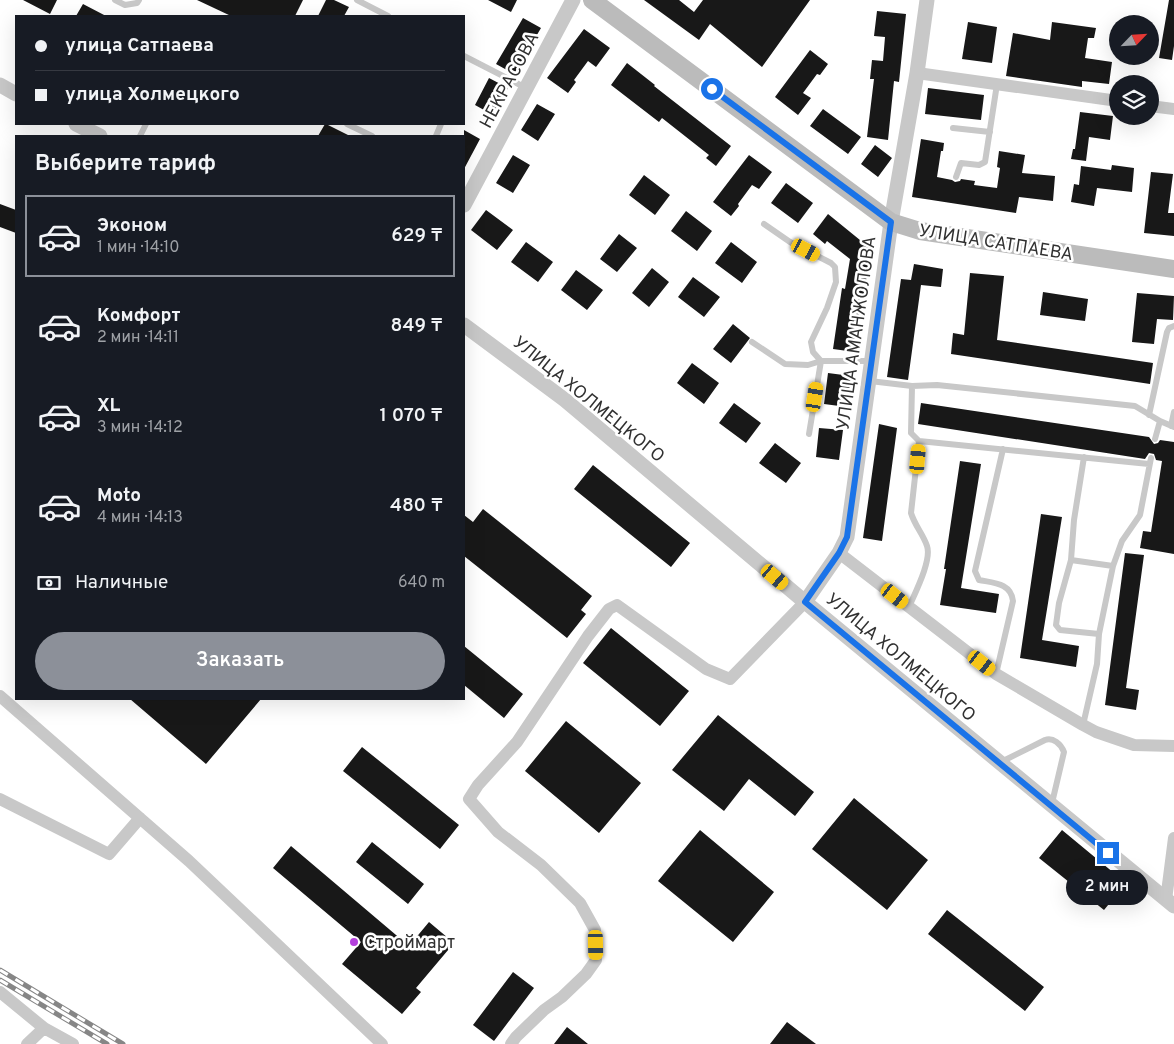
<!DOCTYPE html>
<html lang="ru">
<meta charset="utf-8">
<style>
:root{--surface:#171b24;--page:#242831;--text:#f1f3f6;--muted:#9ea1a6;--line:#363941;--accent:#8c9099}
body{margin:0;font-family:Overpass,sans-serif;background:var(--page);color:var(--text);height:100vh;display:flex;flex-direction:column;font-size:19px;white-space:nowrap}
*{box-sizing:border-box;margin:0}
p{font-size:16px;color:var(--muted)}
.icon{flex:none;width:28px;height:28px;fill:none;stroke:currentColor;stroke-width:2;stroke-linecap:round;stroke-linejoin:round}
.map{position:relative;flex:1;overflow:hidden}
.sheet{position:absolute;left:15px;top:135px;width:450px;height:565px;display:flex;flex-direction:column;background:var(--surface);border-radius:0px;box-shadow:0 5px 20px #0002}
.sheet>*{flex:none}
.banner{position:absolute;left:15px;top:15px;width:450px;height:110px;border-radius:0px;box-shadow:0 5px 20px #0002;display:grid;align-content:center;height:110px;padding:0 20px;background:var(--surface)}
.needle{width:32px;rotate:65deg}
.buttons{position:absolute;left:1109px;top:15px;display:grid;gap:10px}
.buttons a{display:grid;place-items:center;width:50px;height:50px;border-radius:50%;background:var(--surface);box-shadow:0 5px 20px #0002;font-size:25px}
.end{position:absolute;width:22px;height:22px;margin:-11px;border:6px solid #1a73e8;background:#fff;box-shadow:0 0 0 2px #fff}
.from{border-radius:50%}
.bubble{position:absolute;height:35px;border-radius:18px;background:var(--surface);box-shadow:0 5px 20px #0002;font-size:16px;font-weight:600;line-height:35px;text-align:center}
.car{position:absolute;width:15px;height:30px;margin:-15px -8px;border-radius:6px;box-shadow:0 0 4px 1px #0007;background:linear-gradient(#f5c518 24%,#345 0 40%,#f5c518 0 76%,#345 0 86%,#f5c518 0)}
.banner b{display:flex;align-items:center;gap:18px;height:48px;font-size:19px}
.banner b+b{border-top:1px solid var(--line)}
.banner i{width:12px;height:12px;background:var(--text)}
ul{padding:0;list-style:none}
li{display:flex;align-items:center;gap:15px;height:82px;margin:0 10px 8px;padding:0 10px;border:2px solid transparent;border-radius:0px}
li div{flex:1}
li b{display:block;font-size:19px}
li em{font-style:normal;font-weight:600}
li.selected{border-color:var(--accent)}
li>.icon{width:45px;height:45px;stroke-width:1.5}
h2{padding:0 20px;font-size:22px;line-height:60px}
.pay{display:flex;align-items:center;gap:12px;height:55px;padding:0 20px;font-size:19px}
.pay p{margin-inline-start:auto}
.button{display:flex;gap:10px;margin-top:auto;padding:10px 20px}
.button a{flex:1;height:58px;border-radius:30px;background:var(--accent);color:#fff;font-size:20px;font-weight:600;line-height:58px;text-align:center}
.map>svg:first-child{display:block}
</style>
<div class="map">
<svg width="1174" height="1044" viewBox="0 0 1174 1044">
<rect width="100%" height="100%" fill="#fff"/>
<path fill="#181818" d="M 23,0 L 57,0 L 50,14 Z
M 197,0 L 303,0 L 295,16 L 231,16 Z
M 326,0 L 334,0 L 349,7 L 344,16 L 318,16 Z
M 488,0 L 517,0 L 511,12 Z
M 644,0 L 679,0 L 694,12 L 703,0 L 810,0 L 762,67 L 710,24 L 699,40 Z
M 1169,0 L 1174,0 L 1174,46 L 1172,60 L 1159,58 Z
M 83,4 L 106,16 L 76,16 Z
M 877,11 L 906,14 L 899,82 L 894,81 L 888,140 L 867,137 L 874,79 L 870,79 L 872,60 L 883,61 L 885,37 L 874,36 Z
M 523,18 L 541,28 L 514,74 L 496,64 Z
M 968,22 L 997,27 L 992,63 L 962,59 Z
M 1052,22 L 1096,28 L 1094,38 L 1088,38 L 1085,58 L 1112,62 L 1109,84 L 1082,81 L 1082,87 L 1006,76 L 1013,33 L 1050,40 Z
M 584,29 L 610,48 L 596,67 L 588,61 L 574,80 L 576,82 L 568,93 L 547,78 Z
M 810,50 L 828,64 L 820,75 L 817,74 L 803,93 L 811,98 L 798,115 L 775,97 Z
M 627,63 L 655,85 L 654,86 L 731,146 L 716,166 L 706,158 L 709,155 L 662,118 L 659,122 L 611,85 Z
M 489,78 L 508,88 L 493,115 L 475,105 Z
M 928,88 L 984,95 L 981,120 L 925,114 Z
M 537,104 L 555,114 L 538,141 L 521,130 Z
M 823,109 L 861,137 L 848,154 L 810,126 Z
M 1080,112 L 1113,116 L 1110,140 L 1089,137 L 1086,161 L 1071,159 L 1073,149 L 1075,149 Z
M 325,124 L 326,124 L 350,136 L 318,136 Z
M 464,130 L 480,139 L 464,169 Z
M 921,139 L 944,143 L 943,151 L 941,151 L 937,177 L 952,180 L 955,182 L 960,181 L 961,179 L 975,181 L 974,185 L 997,188 L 1000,168 L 997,167 L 999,151 L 1025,155 L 1022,173 L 1055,176 L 1053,201 L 1019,197 L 1016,213 L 912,197 Z
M 875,145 L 892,158 L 878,177 L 861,164 Z
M 513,155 L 530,165 L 513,193 L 496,183 Z
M 749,155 L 772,172 L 759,189 L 752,185 L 738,204 L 739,206 L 731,216 L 713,202 Z
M 1112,165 L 1134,168 L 1132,192 L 1097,188 L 1094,206 L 1071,202 L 1074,184 L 1079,185 L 1081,166 L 1111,170 Z
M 1151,172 L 1173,174 L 1168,213 L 1174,213 L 1174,236 L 1144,233 Z
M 644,175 L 670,195 L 655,215 L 629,195 Z
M 786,183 L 813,203 L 798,223 L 771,203 Z
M 0,204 L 16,210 L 16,233 L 0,227 Z
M 486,210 L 513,230 L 497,250 L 471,230 Z
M 686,211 L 712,231 L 697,251 L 671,231 Z
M 828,214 L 871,249 L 855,352 L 833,349 L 842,288 L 845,289 L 850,259 L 827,241 L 825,244 L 813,234 Z
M 619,234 L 637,248 L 617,272 L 600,259 Z
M 526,242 L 553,262 L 538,282 L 511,262 Z
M 731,242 L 757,262 L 742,283 L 715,263 Z
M 914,264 L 943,269 L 941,287 L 921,285 L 908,380 L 887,377 L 901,279 L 911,280 Z
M 652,268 L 669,282 L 649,307 L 632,293 Z
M 576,270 L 603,290 L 587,310 L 561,290 Z
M 970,273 L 1004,276 L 997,340 L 1153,363 L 1150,384 L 951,354 L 953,333 L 964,335 Z
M 693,277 L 720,297 L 704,317 L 678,297 Z
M 1043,292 L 1088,299 L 1085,321 L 1040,315 Z
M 1137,293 L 1174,296 L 1173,320 L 1157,319 L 1154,344 L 1132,342 Z
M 733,324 L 750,338 L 731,363 L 713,349 Z
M 692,363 L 719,383 L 704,404 L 677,383 Z
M 828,373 L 851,376 L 847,407 L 824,404 Z
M 734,403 L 761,423 L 746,443 L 719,423 Z
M 921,403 L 1149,437 L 1154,444 L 1158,443 L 1160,440 L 1174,442 L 1174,554 L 1140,548 L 1143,531 L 1151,532 L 1162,461 L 1156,460 L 1154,454 L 1149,453 L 1145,459 L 918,424 Z
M 879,424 L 897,428 L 882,541 L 863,538 Z
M 819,428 L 843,430 L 839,460 L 816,457 Z
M 775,443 L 801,463 L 786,483 L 759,463 Z
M 960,461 L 981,464 L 961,588 L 999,594 L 996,613 L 940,605 L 946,569 L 944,569 Z
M 593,465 L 690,543 L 671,567 L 574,489 Z
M 483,509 L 592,596 L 581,610 L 586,614 L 567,638 L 464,556 L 464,515 L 473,522 Z
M 1041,514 L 1062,517 L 1042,640 L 1079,646 L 1076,667 L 1020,658 Z
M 1125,553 L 1144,555 L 1126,688 L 1139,690 L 1136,710 L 1105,705 Z
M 611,628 L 689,691 L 660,726 L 583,663 Z
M 464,646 L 523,694 L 504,718 L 464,685 Z
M 130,699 L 261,699 L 206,764 Z
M 718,715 L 814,792 L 795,816 L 749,779 L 724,811 L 672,770 Z
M 566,721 L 641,783 L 599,833 L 525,771 Z
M 362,747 L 459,825 L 440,849 L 343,771 Z
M 854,798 L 928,860 L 887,910 L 812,849 Z
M 700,830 L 774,892 L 733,942 L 658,881 Z
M 1062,830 L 1126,883 L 1104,910 L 1039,858 Z
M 372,842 L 424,884 L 408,904 L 356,862 Z
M 291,846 L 409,946 L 429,922 L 454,943 L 416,988 L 421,992 L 402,1014 L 342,964 L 361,942 L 273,868 Z
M 947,910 L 1044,987 L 1025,1011 L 928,934 Z
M 513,972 L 534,988 L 494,1041 L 473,1025 Z
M 787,1022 L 800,1032 L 816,1044 L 770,1044 Z
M 567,1027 L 588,1044 L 554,1044 Z"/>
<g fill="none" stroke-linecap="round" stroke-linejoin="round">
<path stroke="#c8c8c8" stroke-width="6" d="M 115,0 L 125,5 L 137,3 L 139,0
M 357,0 L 388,16
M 464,56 L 526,88
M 347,124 L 372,136
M 953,128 L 990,132
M 140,136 L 146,124
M 436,136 L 441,124
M 956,177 L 961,163 L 979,165 L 985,162 L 997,84
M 764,224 L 790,242 L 831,263 L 835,267 L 836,282 L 827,308 L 811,342 L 813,352 L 821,361 L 809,434
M 752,342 L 785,364 L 808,365 L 821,361 L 871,361
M 870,381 L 912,386 L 937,385 L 1135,406 L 1160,421 L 1174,427
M 912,386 L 911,433 L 919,441 L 1149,464
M 1149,415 L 1167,332 L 1169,328 L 1174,326
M 1171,426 L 1174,412
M 1155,439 L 1160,421
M 1084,457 L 1074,520 L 1071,560 L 1059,603 L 1056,625 L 1060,630 L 1099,634
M 1071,560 L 1113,566
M 909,607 C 915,593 932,560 927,546 C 923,534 915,526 911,513 L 919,441
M 996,674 L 1013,601 C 1011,583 994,583 979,580 L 975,571 L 1003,449
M 1083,725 L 1097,664 L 1099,634 L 1113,566 L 1122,541 L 1140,515 L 1151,458
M 1001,762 L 1045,740 C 1053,737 1061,744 1064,752 L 1052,803"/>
<path stroke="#c8c8c8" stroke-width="12" d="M 917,73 L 1118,101
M 1150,106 L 1174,109
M 839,553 L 996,674 L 1083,725 L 1096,732 L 1134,745 L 1174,746
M 0,696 L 189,861 L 382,1044
M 0,799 L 109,854 L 140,818
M 1166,900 L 1174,838
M 0,992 L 44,1028 L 73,1044
M 27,1044 L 44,1028
M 511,1044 L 516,1037 L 544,1010 L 562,997 L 586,974 L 596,960 L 595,930 L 580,903 L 541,865 L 498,832 L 469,799 L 478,785 L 517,742 L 588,636 L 609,609 L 617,605 L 706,669 L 730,679 L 805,602"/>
<path stroke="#c8c8c8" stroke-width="15" d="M 0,85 L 16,94
M 76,124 L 100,136
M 464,205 L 573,0
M 464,325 L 565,400 L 805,602 L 1174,906
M 805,602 L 839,553 L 847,537 L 891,222 L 917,73 L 927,0"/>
<path stroke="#bbb" stroke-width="18" d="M 592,0 L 891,222 L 920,231 L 1174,269"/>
<defs>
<path id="rail" d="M 0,970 L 123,1044
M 0,980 L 107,1044"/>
</defs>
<use href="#rail" stroke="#868686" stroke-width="5"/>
<use href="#rail" stroke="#fff" stroke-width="3" stroke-dasharray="9" stroke-linecap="butt"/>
</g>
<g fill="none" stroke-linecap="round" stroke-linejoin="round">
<path stroke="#1a73e8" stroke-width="6" d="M 712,89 L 891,222 L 847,537 L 839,553 L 805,602 L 1108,853"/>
</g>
<circle fill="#b43fdd" stroke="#fff" stroke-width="2" cx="354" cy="942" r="5"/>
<g text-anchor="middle" stroke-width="5" stroke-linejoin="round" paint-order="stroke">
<g font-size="18" fill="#313131" stroke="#fff">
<text transform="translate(509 80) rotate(-62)" y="6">НЕКРАСОВА</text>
<text transform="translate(996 242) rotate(9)" y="6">УЛИЦА САТПАЕВА</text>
<text transform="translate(856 333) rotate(-82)" y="6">УЛИЦА АМАНЖОЛОВА</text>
<text transform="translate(589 399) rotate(39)" y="6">УЛИЦА ХОЛМЕЦКОГО</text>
<text transform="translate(901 657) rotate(40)" y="6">УЛИЦА ХОЛМЕЦКОГО</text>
</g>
<g font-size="18" fill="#313131" stroke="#fff" text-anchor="start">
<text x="364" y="948">Строймарт</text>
</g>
</g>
</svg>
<div class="buttons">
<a><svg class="needle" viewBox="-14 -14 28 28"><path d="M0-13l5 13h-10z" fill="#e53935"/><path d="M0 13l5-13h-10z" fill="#9ea1a6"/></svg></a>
<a><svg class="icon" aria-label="layers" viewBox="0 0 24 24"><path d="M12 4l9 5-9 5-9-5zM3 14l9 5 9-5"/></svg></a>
</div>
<i class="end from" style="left:712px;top:89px"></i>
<i class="end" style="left:1108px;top:853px"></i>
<div class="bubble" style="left:1066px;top:870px;width:82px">2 мин</div>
<i class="car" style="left:806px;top:250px;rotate:118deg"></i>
<i class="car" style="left:815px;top:397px;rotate:9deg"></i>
<i class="car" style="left:918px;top:459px;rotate:5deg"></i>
<i class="car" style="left:775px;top:577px;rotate:130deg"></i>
<i class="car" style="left:895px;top:596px;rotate:128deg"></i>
<i class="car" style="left:982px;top:663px;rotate:128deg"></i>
<i class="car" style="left:596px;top:945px;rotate:179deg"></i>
<div class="banner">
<b><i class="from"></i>улица Сатпаева</b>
<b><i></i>улица Холмецкого</b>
</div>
<section class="sheet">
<h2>Выберите тариф</h2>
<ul>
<li class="selected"><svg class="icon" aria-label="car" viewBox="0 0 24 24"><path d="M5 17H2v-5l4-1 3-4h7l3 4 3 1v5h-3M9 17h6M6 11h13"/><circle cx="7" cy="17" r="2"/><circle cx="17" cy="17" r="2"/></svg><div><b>Эконом</b><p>1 мин · 14:10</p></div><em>629 ₸</em></li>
<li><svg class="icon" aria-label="car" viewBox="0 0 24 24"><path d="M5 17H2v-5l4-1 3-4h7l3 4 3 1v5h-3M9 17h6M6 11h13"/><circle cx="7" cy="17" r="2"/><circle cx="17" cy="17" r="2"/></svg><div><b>Комфорт</b><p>2 мин · 14:11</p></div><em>849 ₸</em></li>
<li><svg class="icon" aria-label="car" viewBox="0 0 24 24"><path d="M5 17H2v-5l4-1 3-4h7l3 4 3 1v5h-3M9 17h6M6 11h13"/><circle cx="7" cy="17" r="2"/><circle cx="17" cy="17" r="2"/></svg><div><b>XL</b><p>3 мин · 14:12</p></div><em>1 070 ₸</em></li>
<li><svg class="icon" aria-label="car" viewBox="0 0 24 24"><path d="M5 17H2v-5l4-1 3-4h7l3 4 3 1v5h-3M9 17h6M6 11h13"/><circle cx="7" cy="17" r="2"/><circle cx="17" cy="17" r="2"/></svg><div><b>Moto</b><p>4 мин · 14:13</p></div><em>480 ₸</em></li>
</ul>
<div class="pay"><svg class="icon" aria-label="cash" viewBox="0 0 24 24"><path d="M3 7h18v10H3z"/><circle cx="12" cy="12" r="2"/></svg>Наличные<p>640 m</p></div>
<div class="button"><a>Заказать</a></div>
</section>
</div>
